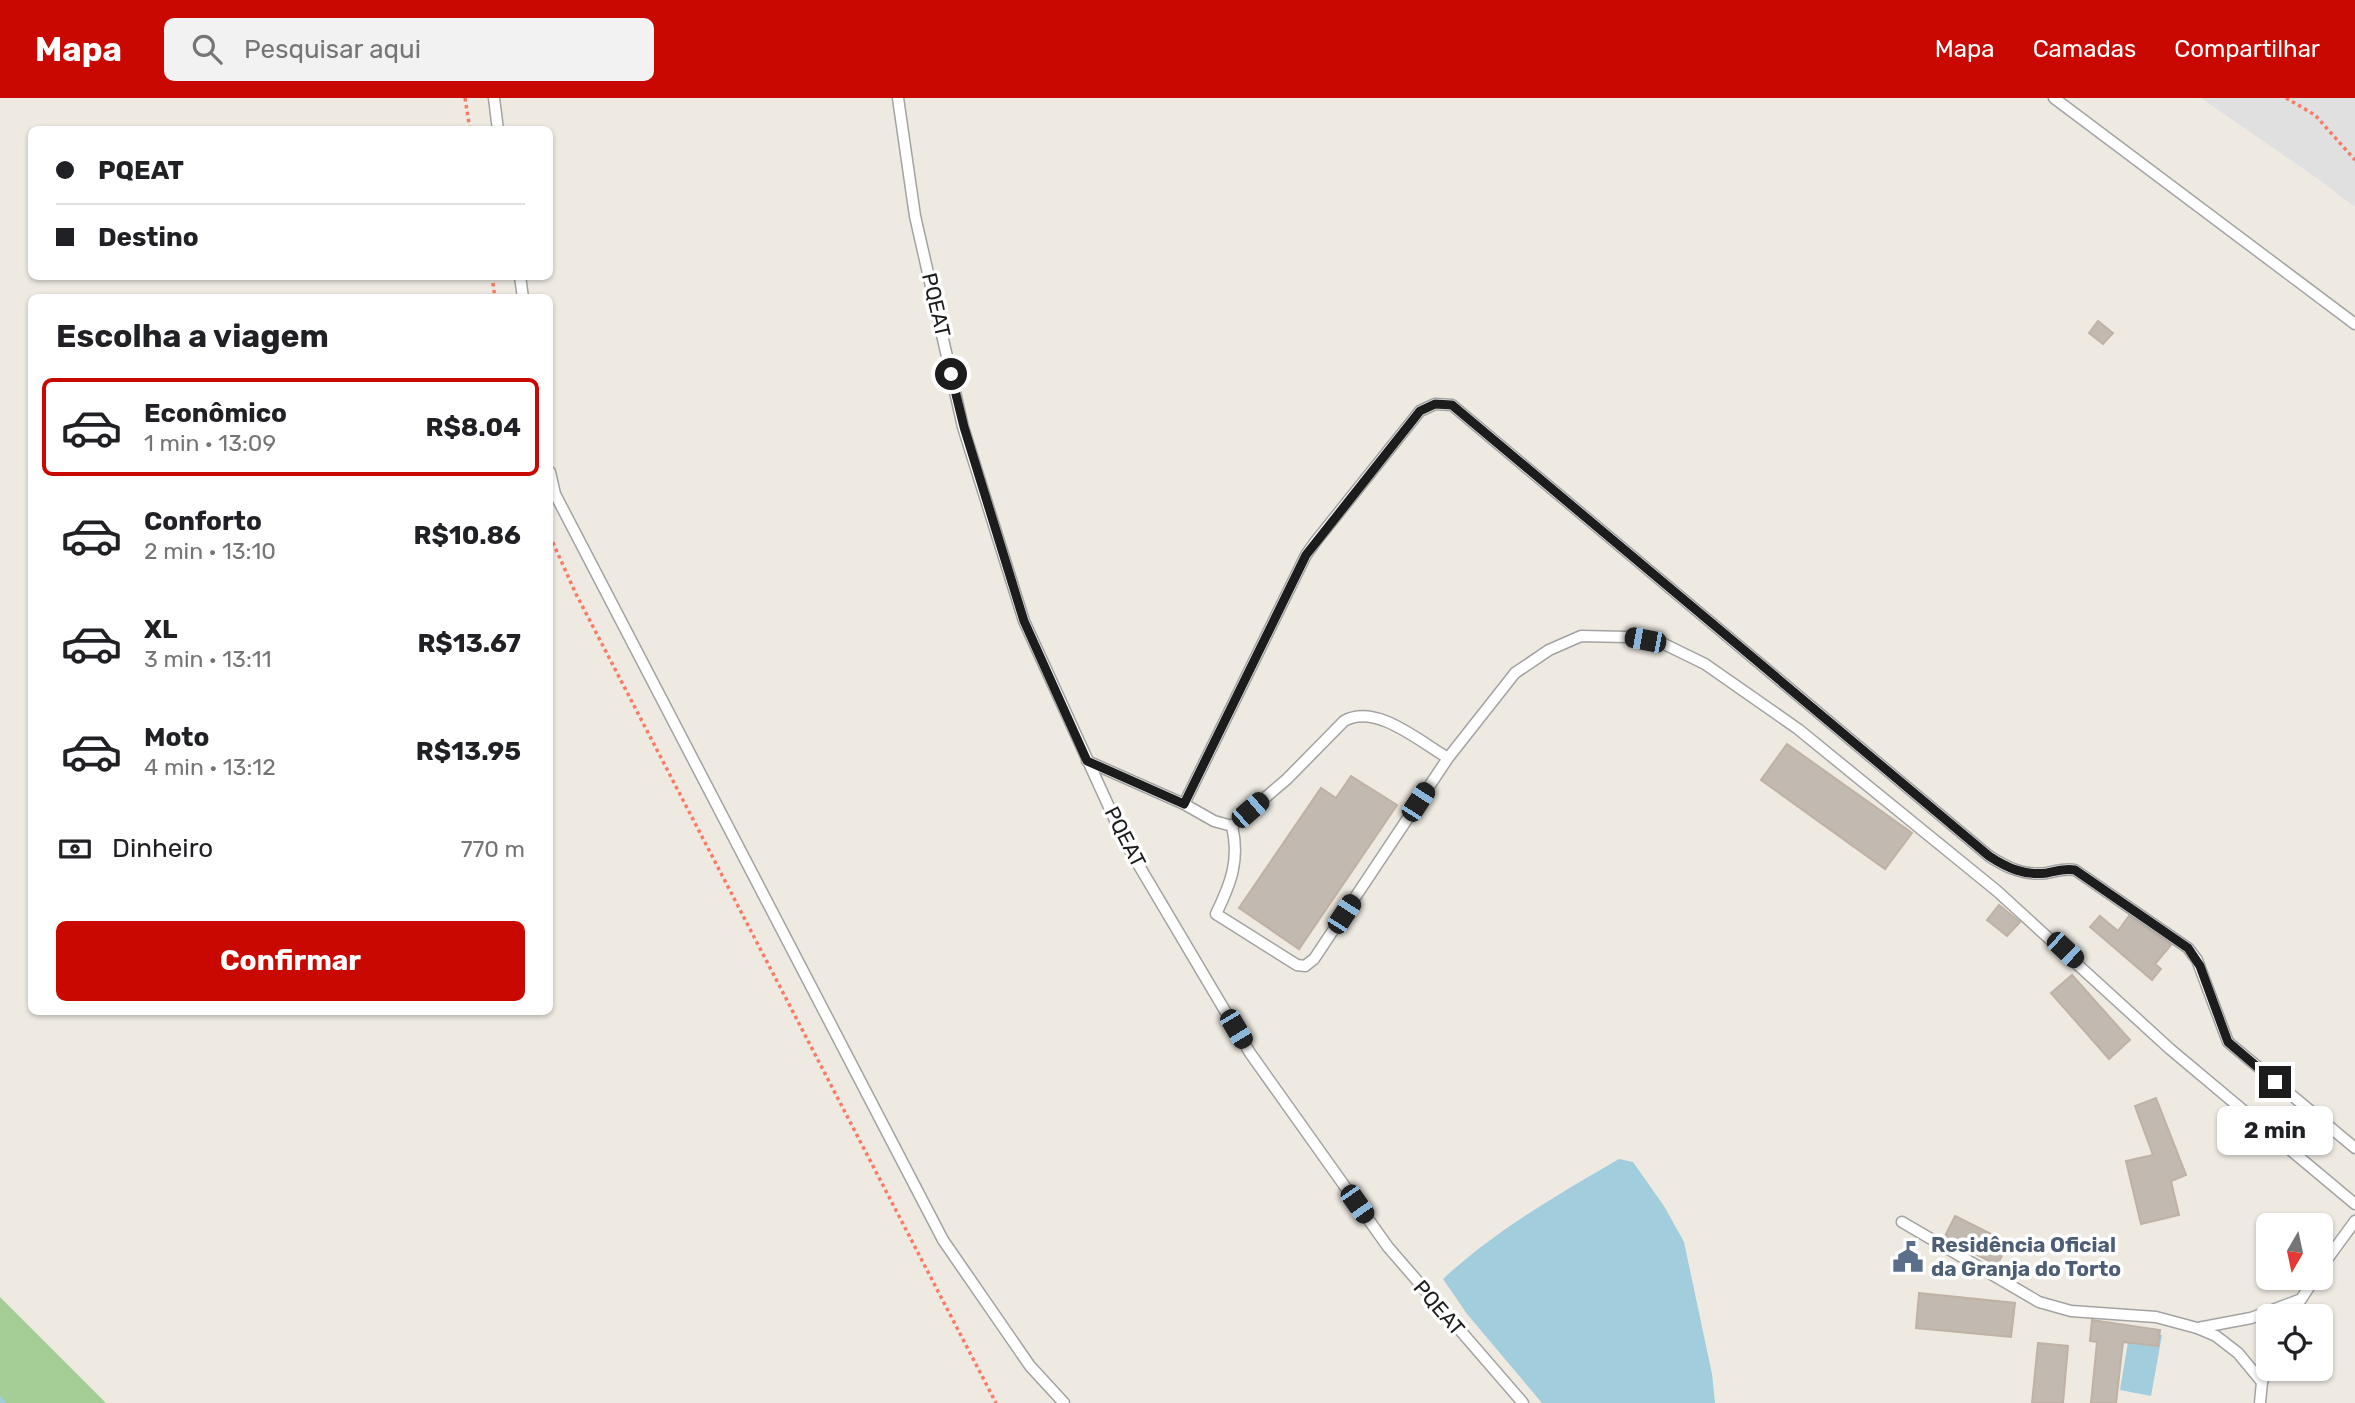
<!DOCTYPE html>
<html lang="pt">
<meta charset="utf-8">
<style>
:root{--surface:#fff;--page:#f2f2f2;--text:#202124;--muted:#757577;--line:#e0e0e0;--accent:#c80801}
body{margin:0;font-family:Rubik,sans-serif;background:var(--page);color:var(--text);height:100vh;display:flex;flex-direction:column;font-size:26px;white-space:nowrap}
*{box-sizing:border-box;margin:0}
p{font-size:23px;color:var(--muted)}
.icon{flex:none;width:38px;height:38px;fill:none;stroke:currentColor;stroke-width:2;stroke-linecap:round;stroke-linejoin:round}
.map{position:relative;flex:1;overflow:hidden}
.panel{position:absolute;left:28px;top:196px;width:525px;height:721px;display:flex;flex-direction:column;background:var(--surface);border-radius:10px;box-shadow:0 2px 5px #0004}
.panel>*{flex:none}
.guide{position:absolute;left:28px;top:28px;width:525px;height:154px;border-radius:10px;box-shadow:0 2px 5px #0004;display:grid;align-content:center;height:154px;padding:0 28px;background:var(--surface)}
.needle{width:46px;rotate:189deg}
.buttons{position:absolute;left:2256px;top:1115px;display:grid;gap:14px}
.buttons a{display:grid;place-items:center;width:77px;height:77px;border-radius:10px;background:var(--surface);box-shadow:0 2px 5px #0004;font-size:35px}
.end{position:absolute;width:32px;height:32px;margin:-16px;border:9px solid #1c1c1c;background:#fff;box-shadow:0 0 0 4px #fff}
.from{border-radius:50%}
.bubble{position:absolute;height:49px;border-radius:10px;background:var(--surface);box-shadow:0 2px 5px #0004;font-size:23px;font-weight:700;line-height:49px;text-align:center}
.car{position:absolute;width:21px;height:42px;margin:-21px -10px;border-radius:9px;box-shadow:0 0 5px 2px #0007;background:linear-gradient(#222 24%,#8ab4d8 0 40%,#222 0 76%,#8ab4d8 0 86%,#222 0)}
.guide b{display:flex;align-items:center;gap:24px;height:66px;font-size:26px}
.guide b+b{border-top:2px solid var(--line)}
.guide i{width:18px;height:18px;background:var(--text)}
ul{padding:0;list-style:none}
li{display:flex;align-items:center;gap:21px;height:98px;margin:0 14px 10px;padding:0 14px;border:4px solid transparent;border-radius:10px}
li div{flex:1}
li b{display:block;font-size:26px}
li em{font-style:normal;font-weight:700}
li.current{border-color:var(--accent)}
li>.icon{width:63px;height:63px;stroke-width:1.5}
h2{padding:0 28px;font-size:32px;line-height:84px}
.pay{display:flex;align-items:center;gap:18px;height:77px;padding:0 28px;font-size:26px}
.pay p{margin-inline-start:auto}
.button{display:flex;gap:14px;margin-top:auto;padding:14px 28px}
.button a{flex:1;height:80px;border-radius:10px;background:var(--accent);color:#fff;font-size:28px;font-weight:700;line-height:80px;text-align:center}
header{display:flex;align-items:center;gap:42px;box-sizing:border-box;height:98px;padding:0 35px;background:var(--accent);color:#fff}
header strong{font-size:33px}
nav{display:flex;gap:38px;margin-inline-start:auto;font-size:24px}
.search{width:490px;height:63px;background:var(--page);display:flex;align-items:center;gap:18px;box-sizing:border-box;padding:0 24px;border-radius:10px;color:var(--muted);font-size:26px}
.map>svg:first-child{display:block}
</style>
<header>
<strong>Mapa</strong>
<div class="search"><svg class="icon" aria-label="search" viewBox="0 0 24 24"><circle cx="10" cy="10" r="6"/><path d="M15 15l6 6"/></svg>Pesquisar aqui</div>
<nav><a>Mapa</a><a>Camadas</a><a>Compartilhar</a></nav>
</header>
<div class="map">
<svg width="2355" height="1305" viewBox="0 0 2355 1305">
<rect width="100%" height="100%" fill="#eeeae2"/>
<path fill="#a5cd96" d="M 0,1199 L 106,1305 L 0,1305 Z"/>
<path fill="#e0e0e0" d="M 2201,0 L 2355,0 L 2355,109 L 2318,81 Z"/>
<path fill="#a2cddc" d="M 1619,1061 L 1633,1064 L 1664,1108 L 1684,1144 L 1712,1276 L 1715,1305 L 1542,1305 L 1467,1216 L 1443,1181 C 1494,1133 1559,1096 1619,1061 Z
M 2130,1232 L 2162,1237 L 2151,1298 L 2120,1292 Z"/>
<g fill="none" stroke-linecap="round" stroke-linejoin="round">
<path stroke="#a2cddc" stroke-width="5" d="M 0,1301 L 3,1305"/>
</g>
<path fill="#c2bab1" stroke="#bfb1a4" stroke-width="2" d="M 2098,223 L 2113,235 L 2103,246 L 2089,235 Z
M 1787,646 L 1912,735 L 1885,771 L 1761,682 Z
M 1351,678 L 1397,707 L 1299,851 L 1239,810 L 1321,690 L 1336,700 Z
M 1999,807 L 2020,824 L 2007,838 L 1987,822 Z
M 2100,818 L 2118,833 L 2129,818 L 2171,847 L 2155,866 L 2161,871 L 2152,882 L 2090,829 Z
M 2072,877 L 2130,942 L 2109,961 L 2051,895 Z
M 2156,1000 L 2186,1077 L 2171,1083 L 2179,1117 L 2141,1126 L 2126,1063 L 2153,1057 L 2135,1008 Z
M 1955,1118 L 2009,1145 L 1997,1167 L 1944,1140 Z
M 1919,1195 L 2015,1205 L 2011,1239 L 1916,1230 Z
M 2092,1222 L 2160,1232 L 2158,1248 L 2123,1244 L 2116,1305 L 2091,1305 L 2097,1244 L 2090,1243 Z
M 2038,1245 L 2068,1248 L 2063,1305 L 2032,1305 Z"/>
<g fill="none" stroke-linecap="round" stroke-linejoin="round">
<defs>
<path id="lane" d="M 494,0 L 498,32
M 898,0 L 915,118 L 963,329 L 1024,523 L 1125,744 L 1250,955 L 1388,1149 L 1523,1305
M 2054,0 L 2355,226
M 520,178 L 523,200
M 550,374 L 555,396 L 943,1142 L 1030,1268 L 1064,1305
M 1087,663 L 1184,706 L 1214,723 L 1232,728
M 1184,706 L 1306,457 L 1316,443 L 1420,313 L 1435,306 L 1452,307 L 1989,758 C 2007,770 2025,778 2047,775 C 2057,773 2065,770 2075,772 L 2188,850 L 2197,862 L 2228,944 L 2355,1050
M 1232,728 C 1240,762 1231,785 1216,816 L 1297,867 L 1305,868 L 1314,861 L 1448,660 L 1515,575 L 1549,552 L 1581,538 L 1627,539 L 1662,545 L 1705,566 L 1798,631 L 1997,793 L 2170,951 L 2355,1106
M 1232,728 L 1287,681 L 1344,623 C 1376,605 1419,643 1448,660
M 1902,1124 L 2039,1204 L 2071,1213 L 2156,1219 L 2197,1230 L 2216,1238 L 2238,1255 L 2262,1284
M 2320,1171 L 2355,1123
M 2290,1218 L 2315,1180
M 2198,1230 L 2251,1220 L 2299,1202
M 2260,1305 L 2262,1284 L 2268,1269"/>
</defs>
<use href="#lane" stroke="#a3a3a3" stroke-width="13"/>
<path stroke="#f97b67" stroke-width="3.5" stroke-dasharray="3.5 3.5" stroke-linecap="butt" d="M 465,0 L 470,32
M 2286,0 L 2315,17 L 2355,62
M 492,178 L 495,200
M 550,438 L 575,494 L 996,1305"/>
<use href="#lane" stroke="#fff" stroke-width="10"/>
</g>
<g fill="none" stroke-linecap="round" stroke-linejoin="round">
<path stroke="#1c1c1c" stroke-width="9" d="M 951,276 L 964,329 L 1024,523 L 1087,663 L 1184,706 L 1306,457 L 1420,313 L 1435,306 L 1452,307 L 1989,758 C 2007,770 2025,778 2047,775 C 2057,773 2065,770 2075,772 L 2188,850 L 2200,868 L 2228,944 L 2275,984"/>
</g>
<defs>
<symbol id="civic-bare" viewBox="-9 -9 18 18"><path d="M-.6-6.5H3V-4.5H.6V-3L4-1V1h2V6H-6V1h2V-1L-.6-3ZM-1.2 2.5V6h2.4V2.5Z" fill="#5c6f8a" stroke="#fff" stroke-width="2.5" paint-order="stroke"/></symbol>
</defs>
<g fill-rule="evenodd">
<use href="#civic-bare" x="1886" y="1137" width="44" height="44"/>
</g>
<g text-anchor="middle" stroke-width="7" stroke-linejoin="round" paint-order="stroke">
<g font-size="21" fill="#1c1c1c" stroke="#fff">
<text transform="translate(936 207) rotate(77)" y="7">PQEAT</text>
<text transform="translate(1125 739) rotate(63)" y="7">PQEAT</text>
<text transform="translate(1439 1210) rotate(49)" y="7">PQEAT</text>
</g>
<g font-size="21" font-weight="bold" fill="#4e5e75" stroke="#fff" text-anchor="start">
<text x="1931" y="1154">Residência Oficial<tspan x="1931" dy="24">da Granja do Torto</tspan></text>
</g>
</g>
</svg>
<div class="buttons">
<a><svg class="needle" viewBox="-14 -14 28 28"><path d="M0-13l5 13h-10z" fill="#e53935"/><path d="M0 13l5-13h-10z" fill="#757577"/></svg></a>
<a><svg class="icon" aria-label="locate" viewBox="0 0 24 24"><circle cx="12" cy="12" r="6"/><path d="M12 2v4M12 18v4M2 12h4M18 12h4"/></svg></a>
</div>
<i class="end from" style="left:951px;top:276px"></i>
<i class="end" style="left:2275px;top:984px"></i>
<div class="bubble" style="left:2217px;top:1008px;width:116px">2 min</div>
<i class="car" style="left:1645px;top:542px;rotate:281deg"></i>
<i class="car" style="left:1418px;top:704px;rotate:33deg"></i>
<i class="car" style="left:1250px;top:712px;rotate:49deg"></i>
<i class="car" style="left:1344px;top:816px;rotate:33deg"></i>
<i class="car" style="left:2065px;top:852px;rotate:133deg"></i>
<i class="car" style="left:1236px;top:931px;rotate:149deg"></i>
<i class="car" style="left:1357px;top:1106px;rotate:145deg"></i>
<div class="guide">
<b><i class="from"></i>PQEAT</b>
<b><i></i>Destino</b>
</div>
<section class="panel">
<h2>Escolha a viagem</h2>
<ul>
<li class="current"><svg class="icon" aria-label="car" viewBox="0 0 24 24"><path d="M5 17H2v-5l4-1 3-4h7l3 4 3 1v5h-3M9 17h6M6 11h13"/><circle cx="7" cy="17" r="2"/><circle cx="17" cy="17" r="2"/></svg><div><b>Econômico</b><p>1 min · 13:09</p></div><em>R$8.04</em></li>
<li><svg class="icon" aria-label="car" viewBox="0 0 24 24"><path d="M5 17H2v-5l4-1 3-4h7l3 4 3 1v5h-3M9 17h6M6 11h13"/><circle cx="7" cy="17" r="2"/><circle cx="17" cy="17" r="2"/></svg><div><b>Conforto</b><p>2 min · 13:10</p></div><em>R$10.86</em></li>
<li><svg class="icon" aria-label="car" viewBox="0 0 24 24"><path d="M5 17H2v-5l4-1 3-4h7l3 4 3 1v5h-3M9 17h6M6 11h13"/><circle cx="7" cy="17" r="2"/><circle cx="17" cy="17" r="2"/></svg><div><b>XL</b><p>3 min · 13:11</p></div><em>R$13.67</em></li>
<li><svg class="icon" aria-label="car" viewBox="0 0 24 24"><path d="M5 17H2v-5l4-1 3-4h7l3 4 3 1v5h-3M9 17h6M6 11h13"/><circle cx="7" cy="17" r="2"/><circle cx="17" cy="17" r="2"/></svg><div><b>Moto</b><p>4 min · 13:12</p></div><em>R$13.95</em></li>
</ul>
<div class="pay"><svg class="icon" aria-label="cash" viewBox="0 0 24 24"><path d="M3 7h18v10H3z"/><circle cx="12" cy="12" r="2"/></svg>Dinheiro<p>770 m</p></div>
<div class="button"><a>Confirmar</a></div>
</section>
</div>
